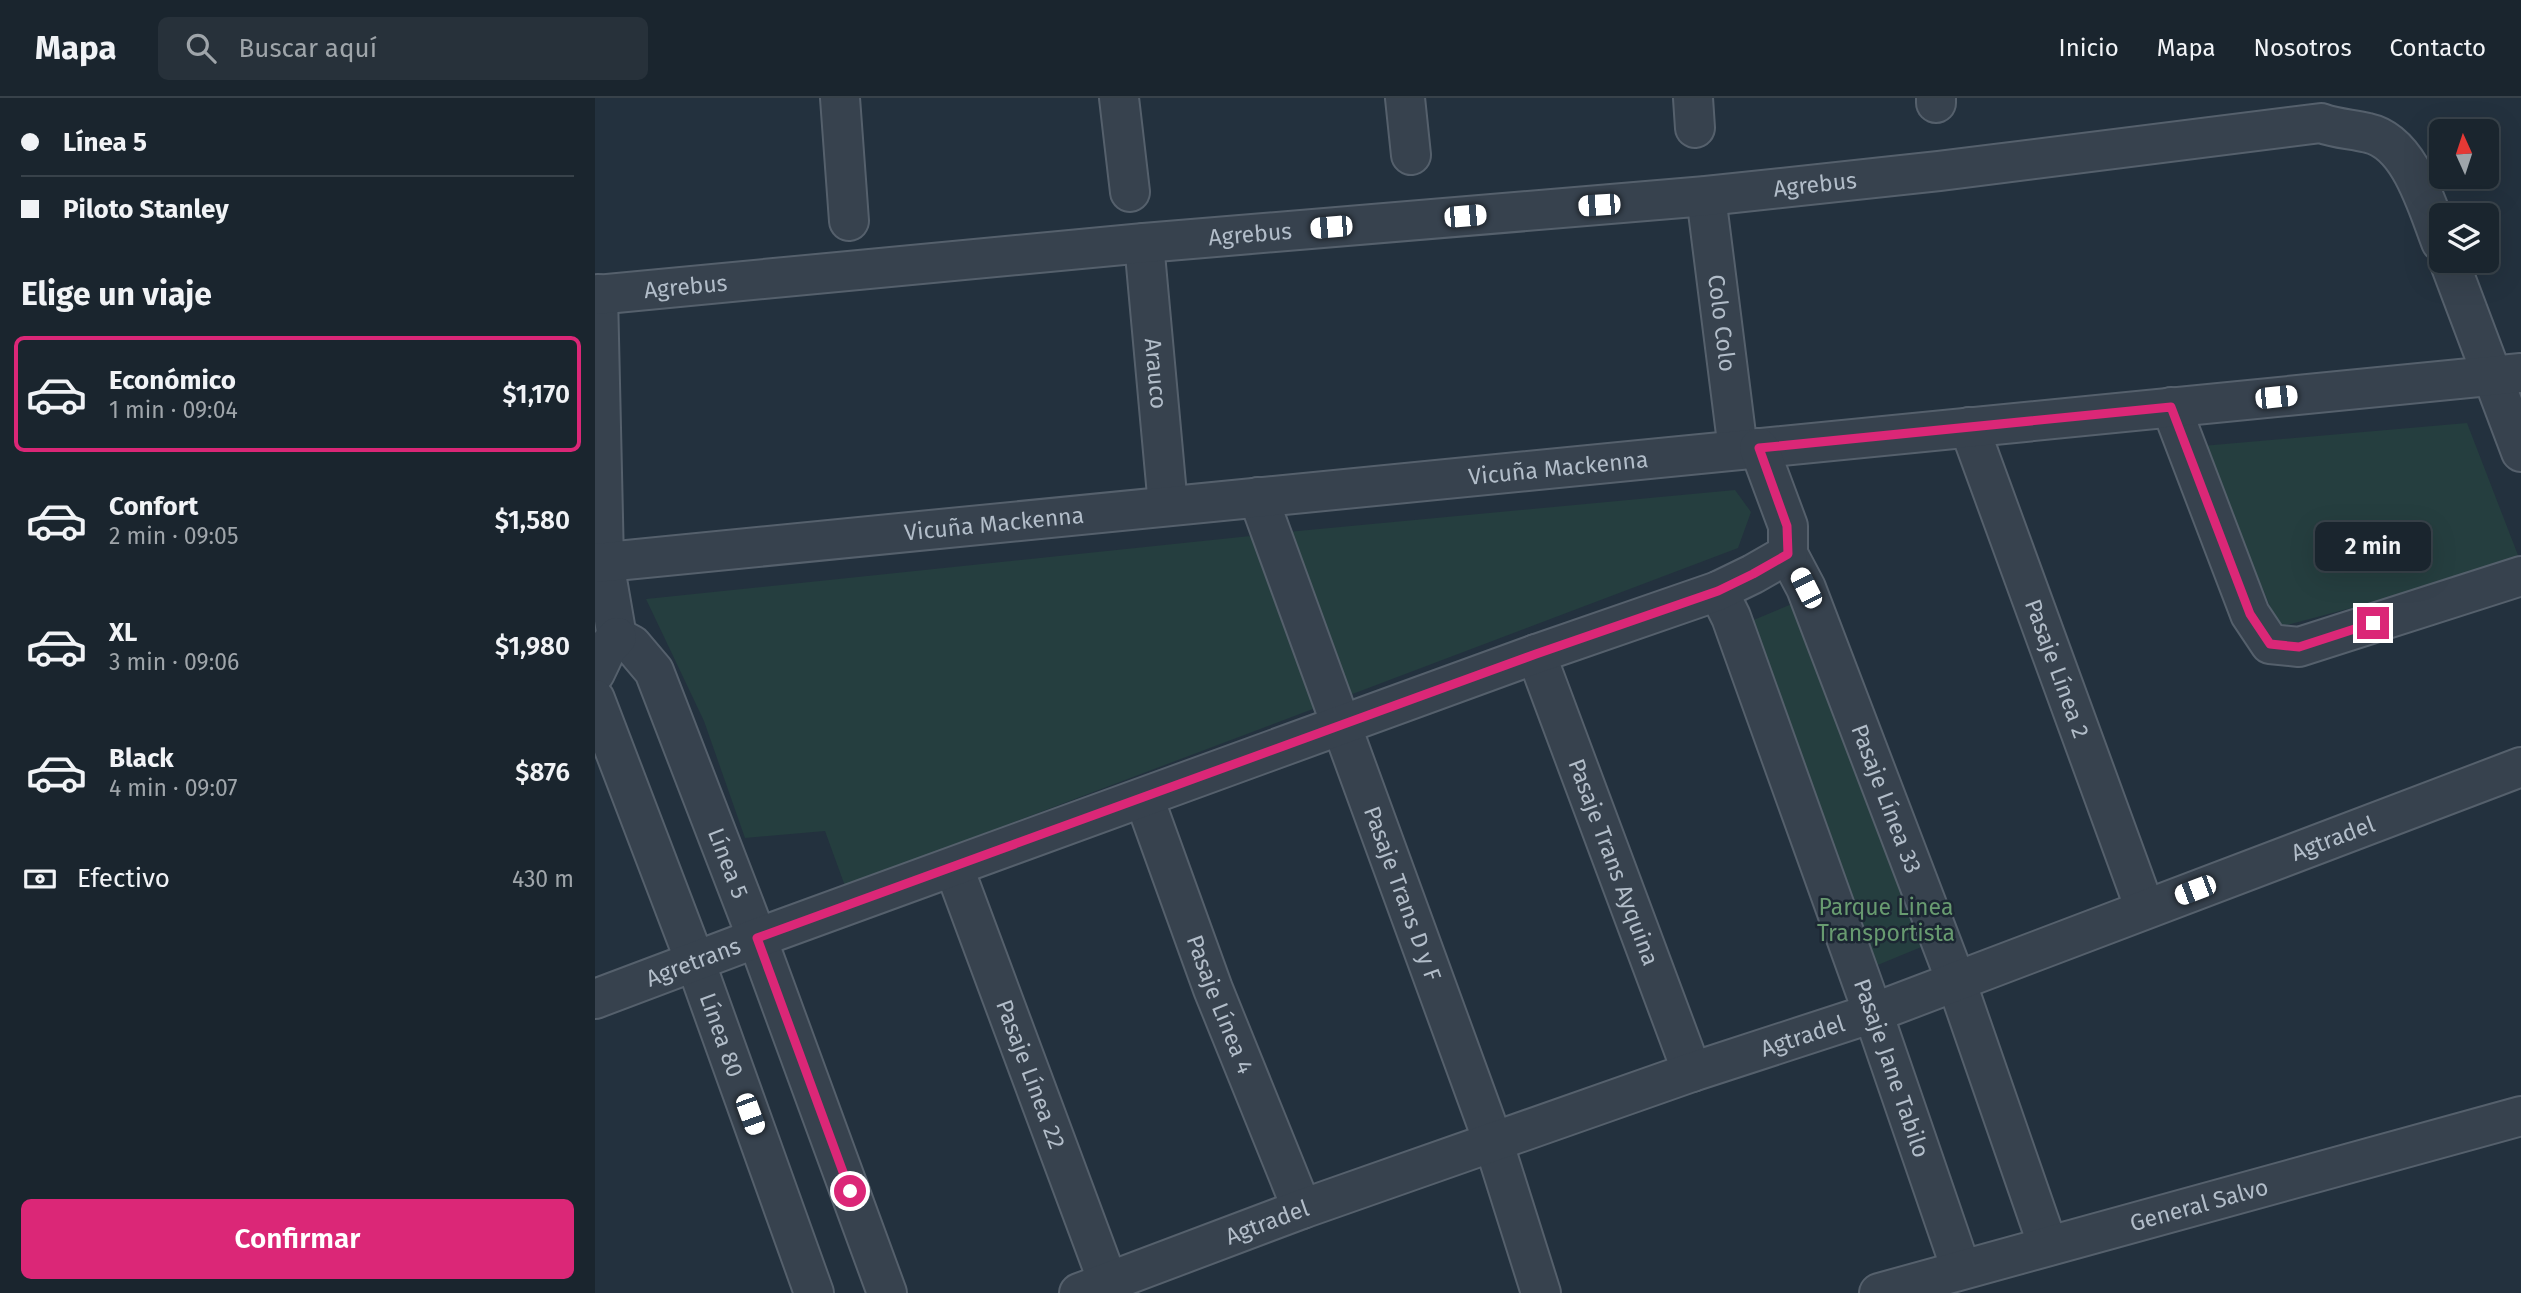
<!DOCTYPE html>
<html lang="es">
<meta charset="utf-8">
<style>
:root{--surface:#1a252e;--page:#27313a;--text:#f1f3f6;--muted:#9fa5aa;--line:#38424a;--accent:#db2777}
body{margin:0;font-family:"Fira Sans",sans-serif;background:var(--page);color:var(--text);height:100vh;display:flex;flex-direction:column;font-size:26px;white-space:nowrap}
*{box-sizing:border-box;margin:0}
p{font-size:23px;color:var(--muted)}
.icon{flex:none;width:38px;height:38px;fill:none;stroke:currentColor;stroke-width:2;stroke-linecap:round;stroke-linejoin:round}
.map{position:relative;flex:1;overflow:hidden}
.panel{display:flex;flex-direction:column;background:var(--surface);width:595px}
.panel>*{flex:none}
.top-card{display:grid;align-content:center;height:154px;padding:0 21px;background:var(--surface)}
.needle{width:46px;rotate:357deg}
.tools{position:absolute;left:1834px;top:21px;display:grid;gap:14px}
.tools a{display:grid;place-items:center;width:70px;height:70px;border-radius:10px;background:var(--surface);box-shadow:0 7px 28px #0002,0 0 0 2px var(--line);font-size:35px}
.end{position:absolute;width:32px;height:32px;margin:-16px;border:9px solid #db2777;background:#fff;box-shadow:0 0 0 4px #fff}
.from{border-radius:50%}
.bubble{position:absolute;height:49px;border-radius:10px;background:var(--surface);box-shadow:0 7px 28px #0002,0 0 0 2px var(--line);font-size:23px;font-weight:600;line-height:49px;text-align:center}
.car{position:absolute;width:21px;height:42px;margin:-21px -10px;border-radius:9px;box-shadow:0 0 5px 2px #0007;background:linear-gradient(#fff 24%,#345 0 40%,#fff 0 76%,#345 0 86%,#fff 0)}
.top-card b{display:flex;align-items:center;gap:24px;height:66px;font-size:26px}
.top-card b+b{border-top:2px solid var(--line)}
.top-card i{width:18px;height:18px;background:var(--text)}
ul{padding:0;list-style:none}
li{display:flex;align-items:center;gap:21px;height:116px;margin:0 14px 10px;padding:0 7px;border:4px solid transparent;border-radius:10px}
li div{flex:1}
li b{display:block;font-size:26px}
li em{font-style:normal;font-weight:600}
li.on{border-color:var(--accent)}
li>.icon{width:63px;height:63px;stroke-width:1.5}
h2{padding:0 21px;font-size:32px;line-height:84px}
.pay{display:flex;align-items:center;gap:18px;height:77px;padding:0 21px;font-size:26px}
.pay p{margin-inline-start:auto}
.action{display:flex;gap:14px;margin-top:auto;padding:14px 21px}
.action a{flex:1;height:80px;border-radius:10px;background:var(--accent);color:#fff;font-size:28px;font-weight:600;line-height:80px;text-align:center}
header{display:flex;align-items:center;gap:42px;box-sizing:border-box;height:98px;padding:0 35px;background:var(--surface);border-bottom:2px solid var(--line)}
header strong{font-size:33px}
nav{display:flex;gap:38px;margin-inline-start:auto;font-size:24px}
.search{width:490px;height:63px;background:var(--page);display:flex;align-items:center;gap:18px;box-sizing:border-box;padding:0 24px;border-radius:10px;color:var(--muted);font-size:26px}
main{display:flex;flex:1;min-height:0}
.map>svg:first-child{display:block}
</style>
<header>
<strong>Mapa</strong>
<div class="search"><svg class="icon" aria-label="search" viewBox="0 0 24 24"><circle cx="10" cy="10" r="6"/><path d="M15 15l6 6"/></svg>Buscar aquí</div>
<nav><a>Inicio</a><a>Mapa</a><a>Nosotros</a><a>Contacto</a></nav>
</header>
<main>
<section class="panel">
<div class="top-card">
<b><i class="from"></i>Línea 5</b>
<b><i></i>Piloto Stanley</b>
</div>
<h2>Elige un viaje</h2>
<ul>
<li class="on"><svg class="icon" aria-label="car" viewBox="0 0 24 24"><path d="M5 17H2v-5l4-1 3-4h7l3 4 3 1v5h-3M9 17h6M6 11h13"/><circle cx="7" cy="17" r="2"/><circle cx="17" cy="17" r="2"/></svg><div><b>Económico</b><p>1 min · 09:04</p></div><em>$1,170</em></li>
<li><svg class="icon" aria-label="car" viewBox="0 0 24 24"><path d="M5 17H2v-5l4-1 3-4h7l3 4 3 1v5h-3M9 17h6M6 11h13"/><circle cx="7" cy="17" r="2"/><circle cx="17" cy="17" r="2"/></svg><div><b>Confort</b><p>2 min · 09:05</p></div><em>$1,580</em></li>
<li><svg class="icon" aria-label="car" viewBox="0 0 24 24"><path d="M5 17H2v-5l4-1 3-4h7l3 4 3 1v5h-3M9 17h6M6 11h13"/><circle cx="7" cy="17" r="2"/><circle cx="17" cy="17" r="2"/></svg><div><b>XL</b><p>3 min · 09:06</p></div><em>$1,980</em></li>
<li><svg class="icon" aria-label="car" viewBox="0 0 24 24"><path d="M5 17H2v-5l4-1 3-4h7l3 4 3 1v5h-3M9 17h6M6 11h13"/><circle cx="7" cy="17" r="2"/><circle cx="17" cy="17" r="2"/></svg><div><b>Black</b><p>4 min · 09:07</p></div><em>$876</em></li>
</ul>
<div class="pay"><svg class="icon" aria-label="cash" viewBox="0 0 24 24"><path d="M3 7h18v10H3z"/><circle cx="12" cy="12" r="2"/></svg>Efectivo<p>430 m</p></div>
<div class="action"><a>Confirmar</a></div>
</section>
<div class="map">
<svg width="1926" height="1195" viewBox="0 0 1926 1195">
<rect width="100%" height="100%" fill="#23313e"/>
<path fill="#253e3f" d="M 1872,325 L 1926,465 L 1684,529 L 1607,348 Z
M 1140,392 L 1156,414 L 1143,450 L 250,788 L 230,733 L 150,740 L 109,623 L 51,501 L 703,433 Z
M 1204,503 L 1336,845 L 1273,871 L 1149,526 Z"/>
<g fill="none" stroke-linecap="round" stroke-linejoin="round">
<defs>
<g id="minor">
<path d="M 245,0 L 254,123"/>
<path d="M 524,0 L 535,94"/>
<path d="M 810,0 L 816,57"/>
<path d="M 1098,0 L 1100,30"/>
<path d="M 1341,0 L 1341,5"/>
<path id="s1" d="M 1111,98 L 1143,352"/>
<path id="s2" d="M 549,145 L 573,408"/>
<path d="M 1854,163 L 1926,354"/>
<path d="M 3,196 L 9,464 L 22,539"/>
<path id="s3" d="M 0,197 L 549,145 L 1111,98 L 1344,73 L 1726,25 C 1742,31 1757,31 1773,35 C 1815,44 1832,108 1846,144"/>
<path d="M 1576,309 L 1655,516 L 1675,546 L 1704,549 L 1926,478"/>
<path id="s4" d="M 1374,329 L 1550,811"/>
<path id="s5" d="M 663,399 L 899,1046 L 946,1195"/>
<path id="s6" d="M 1193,456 L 1211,490 L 1361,883 L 1453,1148"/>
<path id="s7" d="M 0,465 L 1926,275"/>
<path id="s8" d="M 1123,493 L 1136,519 L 1278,915 L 1366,1171"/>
<path id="s9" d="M 22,539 L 37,547 L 59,573 L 162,840 L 292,1195"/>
<path id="s10" d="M 941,556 L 1097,974"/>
<path d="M 0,575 L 12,550 L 22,539"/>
<path id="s11" d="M 0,601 L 100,863 L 219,1195"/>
<path id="s12" d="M 549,700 L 618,891 L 707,1111"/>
<path id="s13" d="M 359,770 L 513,1184"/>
<path id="s14" d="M 0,901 L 162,840 L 941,556 L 1123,493 L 1158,476 L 1193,456 L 1193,428 L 1164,350"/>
<path id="s15" d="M 484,1195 L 707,1111 L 1097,974 L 1278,915 L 1926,669"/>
<path id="s16" d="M 1284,1195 L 1926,1018"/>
</g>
</defs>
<use href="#minor" stroke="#55606c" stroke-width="42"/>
<use href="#minor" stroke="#37424e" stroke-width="38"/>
</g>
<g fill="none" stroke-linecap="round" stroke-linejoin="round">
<path stroke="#db2777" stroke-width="9" d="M 255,1093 L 162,840 L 941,556 L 1123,493 L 1158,476 L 1193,456 L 1192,428 L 1164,350 L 1576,309 L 1655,516 L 1675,546 L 1704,549 L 1778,525"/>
</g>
<g text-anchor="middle" stroke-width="5" stroke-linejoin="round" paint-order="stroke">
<g font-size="23" fill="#b2bdc9" stroke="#1c2733">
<text dy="8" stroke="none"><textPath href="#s3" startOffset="1225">Agrebus</textPath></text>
<text dy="8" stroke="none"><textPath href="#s3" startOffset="658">Agrebus</textPath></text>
<text dy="8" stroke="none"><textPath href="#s3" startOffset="91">Agrebus</textPath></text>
<text dy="8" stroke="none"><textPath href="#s1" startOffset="128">Colo Colo</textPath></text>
<text dy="8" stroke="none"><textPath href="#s2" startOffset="131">Arauco</textPath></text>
<text dy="8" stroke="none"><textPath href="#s7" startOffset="968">Vicuña Mackenna</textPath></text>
<text dy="8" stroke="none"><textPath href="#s7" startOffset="401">Vicuña Mackenna</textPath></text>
<text dy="8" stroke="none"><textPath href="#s4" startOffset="257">Pasaje Línea 2</textPath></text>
<text dy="8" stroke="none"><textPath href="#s6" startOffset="264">Pasaje Línea 33</textPath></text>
<text dy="8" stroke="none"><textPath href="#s15" startOffset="1334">Agtradel</textPath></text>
<text dy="8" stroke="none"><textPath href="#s9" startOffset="257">Línea 5</textPath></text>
<text dy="8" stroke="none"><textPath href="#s10" startOffset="222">Pasaje Trans Ayquina</textPath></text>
<text dy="8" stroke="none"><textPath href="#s5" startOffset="422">Pasaje Trans D y F</textPath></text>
<text dy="8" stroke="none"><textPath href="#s14" startOffset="105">Agretrans</textPath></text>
<text dy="8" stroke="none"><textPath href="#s12" startOffset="220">Pasaje Línea 4</textPath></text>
<text dy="8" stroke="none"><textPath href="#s11" startOffset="359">Línea 80</textPath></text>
<text dy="8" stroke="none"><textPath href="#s15" startOffset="768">Agtradel</textPath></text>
<text dy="8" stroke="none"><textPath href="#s8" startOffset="508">Pasaje Jane Tabilo</textPath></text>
<text dy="8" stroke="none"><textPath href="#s13" startOffset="220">Pasaje Línea 22</textPath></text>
<text dy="8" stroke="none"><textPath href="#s16" startOffset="332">General Salvo</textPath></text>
<text dy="8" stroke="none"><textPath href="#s15" startOffset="201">Agtradel</textPath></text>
</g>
<g font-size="23" fill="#689b70" stroke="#1c2733">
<text x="1291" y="817">Parque Linea<tspan x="1291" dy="26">Transportista</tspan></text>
</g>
</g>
</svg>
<div class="tools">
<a><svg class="needle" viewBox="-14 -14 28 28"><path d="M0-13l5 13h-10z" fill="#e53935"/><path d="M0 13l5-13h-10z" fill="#9fa5aa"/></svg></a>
<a><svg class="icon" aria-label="layers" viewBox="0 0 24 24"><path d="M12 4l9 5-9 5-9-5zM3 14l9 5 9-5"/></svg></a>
</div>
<i class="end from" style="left:255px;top:1093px"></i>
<i class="end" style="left:1778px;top:525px"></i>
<div class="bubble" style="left:1720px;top:424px;width:116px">2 min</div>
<i class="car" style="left:1004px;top:107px;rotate:266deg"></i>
<i class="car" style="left:870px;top:118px;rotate:85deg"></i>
<i class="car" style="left:736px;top:129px;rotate:265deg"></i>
<i class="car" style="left:1681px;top:299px;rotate:84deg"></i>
<i class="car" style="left:1211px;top:490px;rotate:333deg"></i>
<i class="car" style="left:1600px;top:792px;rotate:249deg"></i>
<i class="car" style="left:155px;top:1016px;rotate:160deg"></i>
</div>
</main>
